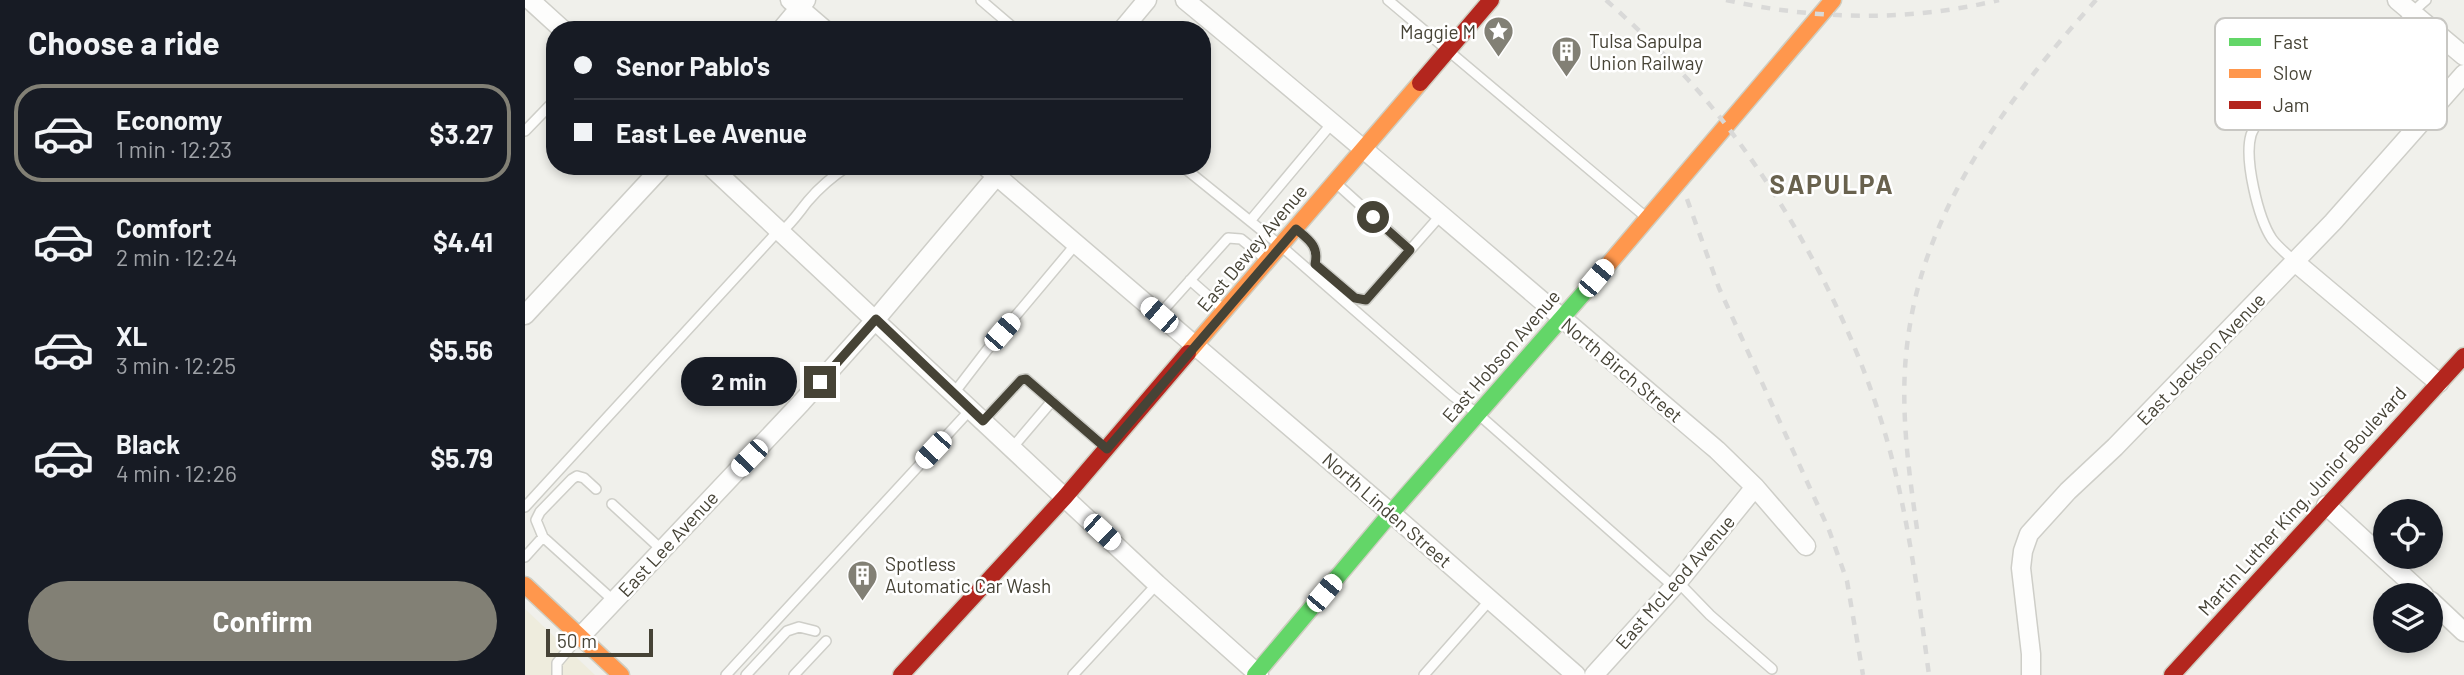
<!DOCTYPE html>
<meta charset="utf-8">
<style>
:root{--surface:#171b24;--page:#242831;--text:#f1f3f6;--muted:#9ea1a6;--line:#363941;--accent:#828075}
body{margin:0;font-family:Barlow,sans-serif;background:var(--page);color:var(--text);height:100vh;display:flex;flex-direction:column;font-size:26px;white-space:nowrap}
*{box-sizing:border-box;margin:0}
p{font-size:23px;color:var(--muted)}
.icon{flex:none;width:38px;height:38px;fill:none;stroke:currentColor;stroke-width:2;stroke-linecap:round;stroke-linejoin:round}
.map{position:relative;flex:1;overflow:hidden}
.panel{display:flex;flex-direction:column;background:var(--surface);width:525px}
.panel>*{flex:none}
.hud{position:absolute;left:21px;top:21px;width:665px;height:154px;border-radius:28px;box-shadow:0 4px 10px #0003;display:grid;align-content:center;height:154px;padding:0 28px;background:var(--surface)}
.tools{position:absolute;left:1848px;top:499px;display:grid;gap:14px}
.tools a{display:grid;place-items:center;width:70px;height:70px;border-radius:50%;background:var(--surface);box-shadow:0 4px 10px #0003;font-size:35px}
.scale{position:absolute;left:21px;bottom:18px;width:107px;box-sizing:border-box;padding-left:7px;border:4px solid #464336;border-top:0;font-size:19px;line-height:24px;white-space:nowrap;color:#464336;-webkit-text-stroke:5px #fff;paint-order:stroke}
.end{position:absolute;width:32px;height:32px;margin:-16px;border:9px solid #464336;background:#fff;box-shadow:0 0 0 4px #fff}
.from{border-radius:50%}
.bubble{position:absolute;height:49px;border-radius:24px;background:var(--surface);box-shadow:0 4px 10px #0003;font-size:23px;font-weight:700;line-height:49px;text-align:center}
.car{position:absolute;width:21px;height:42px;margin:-21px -10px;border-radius:9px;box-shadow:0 0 5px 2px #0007;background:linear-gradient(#fff 24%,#345 0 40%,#fff 0 76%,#345 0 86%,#fff 0)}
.hud b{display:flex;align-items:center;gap:24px;height:66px;font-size:26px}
.hud b+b{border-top:2px solid var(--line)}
.hud i{width:18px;height:18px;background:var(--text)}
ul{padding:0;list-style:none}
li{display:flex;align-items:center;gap:21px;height:98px;margin:0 14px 10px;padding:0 14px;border:4px solid transparent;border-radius:28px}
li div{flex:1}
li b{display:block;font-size:26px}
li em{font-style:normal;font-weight:700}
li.current{border-color:var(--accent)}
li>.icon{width:63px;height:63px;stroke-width:1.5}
h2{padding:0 28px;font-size:32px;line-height:84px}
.action{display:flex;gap:14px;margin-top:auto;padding:14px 28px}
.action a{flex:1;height:80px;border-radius:42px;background:var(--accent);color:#fff;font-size:28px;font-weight:700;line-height:80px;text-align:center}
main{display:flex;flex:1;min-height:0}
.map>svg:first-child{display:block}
</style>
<main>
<section class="panel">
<h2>Choose a ride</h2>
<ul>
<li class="current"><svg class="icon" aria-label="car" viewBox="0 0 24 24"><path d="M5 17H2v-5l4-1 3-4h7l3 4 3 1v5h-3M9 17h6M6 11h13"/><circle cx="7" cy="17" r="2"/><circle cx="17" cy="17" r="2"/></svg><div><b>Economy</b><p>1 min · 12:23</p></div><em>$3.27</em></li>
<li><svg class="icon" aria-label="car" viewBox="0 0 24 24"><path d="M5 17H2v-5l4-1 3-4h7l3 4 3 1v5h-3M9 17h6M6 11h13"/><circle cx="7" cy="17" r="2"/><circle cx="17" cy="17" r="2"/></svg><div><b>Comfort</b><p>2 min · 12:24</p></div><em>$4.41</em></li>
<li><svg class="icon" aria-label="car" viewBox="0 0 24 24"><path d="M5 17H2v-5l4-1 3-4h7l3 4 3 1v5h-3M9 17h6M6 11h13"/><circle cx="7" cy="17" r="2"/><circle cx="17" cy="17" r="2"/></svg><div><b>XL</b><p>3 min · 12:25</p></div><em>$5.56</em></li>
<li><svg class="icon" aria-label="car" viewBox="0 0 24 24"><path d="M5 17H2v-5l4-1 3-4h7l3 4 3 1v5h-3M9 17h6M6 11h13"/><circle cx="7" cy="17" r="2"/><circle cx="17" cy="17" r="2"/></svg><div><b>Black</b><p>4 min · 12:26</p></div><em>$5.79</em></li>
</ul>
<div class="action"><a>Confirm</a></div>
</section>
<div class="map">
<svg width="1939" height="675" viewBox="0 0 1939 675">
<rect width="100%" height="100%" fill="#f0f0eb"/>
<path fill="#eeecdd" d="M 0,609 L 70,675 L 0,675 Z"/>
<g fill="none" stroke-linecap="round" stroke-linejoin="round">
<defs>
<path id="lane" d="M 456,0 L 491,30
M 863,0 L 1122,218
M 0,131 L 30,100
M 657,166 L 756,246 L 928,396 L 953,414 L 1149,587
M 812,184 L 885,250
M 725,221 L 808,122
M 771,229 C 784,240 794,246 790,264 L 830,298 L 841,300 L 915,216
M 256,232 C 267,223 274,212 283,201 C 294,188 308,176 323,166
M 1770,262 C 1763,255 1753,247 1747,239 C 1733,218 1719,159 1726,135 C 1732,118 1762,88 1777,79 C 1795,68 1819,69 1838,59 C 1856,50 1882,15 1901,0
M 665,280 L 698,309
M 634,315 L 703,238 L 716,239 L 742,260
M 429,393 L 462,350 L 551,244
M 458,421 L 496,380 L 501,379 L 581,448
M 487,448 L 527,401
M 87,504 L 137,550
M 0,507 L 254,230
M 18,537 L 11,520 L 15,512 L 47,479 L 52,476 L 59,478 L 71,489
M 0,557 L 18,537 L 89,601
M 1153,582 L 1185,615 L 1247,669
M 32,675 L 32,663 L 53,638
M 201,675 L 446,409
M 221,675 L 262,631 L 274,627 L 290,631
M 269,675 L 301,641
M 548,675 L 632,584
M 899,675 L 965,600"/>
<path id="street" d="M 5,0 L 38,30
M 265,0 L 300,30
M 660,0 C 840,148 1015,300 1192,450 L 1230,487 L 1281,546
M 1872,0 L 1939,56
M 256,30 L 281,0
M 597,30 L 622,0
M 185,166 L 632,584 L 734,675
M 460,166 L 866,513 L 1051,675
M 1770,262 L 1914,383
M 0,315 L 138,166
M 1801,505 L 1899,595
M 1906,601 L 1939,632
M 55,637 L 276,403 L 351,319 L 480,166
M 1069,675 L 1153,582 L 1230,487
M 1506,675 L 1506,654 L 1496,568 L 1498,551 L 1504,534 L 1543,491 L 1590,447 L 1808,222 L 1939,74"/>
<path id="fast" d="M 730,675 L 866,513 L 1071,279"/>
<path id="slow" d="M 1071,279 L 1308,0
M 663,353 L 895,83
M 0,585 L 96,675"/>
<path id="jam" d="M 895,83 L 966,0
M 376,675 L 540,497 L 663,353
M 1647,675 L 1939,356"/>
</defs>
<use href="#lane" stroke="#cecec8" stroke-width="12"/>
<use href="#street" stroke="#cecec8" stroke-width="21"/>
<use href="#fast" stroke="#cfcec2" stroke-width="19"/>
<use href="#slow" stroke="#cfcec2" stroke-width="19"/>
<use href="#jam" stroke="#cfcec2" stroke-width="19"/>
<use href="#lane" stroke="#fdfdfc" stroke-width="9"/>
<use href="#street" stroke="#fdfdfc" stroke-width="18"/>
<use href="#fast" stroke="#63d668" stroke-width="16"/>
<use href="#slow" stroke="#ff974d" stroke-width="16"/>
<use href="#jam" stroke="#b3261e" stroke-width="16"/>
<path stroke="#d9d9d8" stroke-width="4.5" stroke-dasharray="9 9" stroke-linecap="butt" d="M 1081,0 C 1114,30 1146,60 1175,93 C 1263,196 1339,339 1370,471 C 1386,538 1395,607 1404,675
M 1201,0 C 1290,20 1385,22 1474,0
M 1162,199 L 1194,288 L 1304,530 L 1322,581 L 1338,675
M 1392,529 C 1383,466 1374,402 1383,338 C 1400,206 1485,96 1571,0"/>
</g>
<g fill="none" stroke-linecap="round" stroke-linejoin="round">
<path stroke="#464336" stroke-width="9" d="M 295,382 L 351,319 L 458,421 L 496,380 L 501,379 L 582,449 L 771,229 C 784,240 794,246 790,264 L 830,298 L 841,300 L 885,250 L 848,217"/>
</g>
<defs>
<symbol id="sight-pin" viewBox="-11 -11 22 30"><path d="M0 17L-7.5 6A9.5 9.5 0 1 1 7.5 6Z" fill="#828075" stroke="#fff"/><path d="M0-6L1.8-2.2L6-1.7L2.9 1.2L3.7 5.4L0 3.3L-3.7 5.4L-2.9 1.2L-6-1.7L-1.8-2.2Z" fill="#fff"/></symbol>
<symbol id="building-pin" viewBox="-11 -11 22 30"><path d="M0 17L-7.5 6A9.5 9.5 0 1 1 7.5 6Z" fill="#828075" stroke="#fff"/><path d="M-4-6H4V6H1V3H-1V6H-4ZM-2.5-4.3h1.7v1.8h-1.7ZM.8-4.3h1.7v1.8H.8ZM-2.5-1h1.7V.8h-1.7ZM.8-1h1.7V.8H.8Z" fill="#fff"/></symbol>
</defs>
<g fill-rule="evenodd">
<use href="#sight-pin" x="956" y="14" width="35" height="47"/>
<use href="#building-pin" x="1024" y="34" width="35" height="47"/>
<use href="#building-pin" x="320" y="558" width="35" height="47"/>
</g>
<g text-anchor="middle" stroke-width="5" stroke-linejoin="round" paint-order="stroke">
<g font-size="19" fill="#464336" stroke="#fff" text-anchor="start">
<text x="951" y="39" text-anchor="end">Maggie M</text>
<text x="1064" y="48">Tulsa Sapulpa<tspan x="1064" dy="22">Union Railway</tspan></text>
<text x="360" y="571">Spotless<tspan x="360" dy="22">Automatic Car Wash</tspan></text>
</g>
<g font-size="19" fill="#464336" stroke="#fff">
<text transform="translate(727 248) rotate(-50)" y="7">East Dewey Avenue</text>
<text transform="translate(976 356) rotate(-49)" y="7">East Hobson Avenue</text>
<text transform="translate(1676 359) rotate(-46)" y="7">East Jackson Avenue</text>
<text transform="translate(1097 370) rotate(40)" y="7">North Birch Street</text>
<text transform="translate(1777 501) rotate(-48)" y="7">Martin Luther King, Junior Boulevard</text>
<text transform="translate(862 510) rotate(41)" y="7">North Linden Street</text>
<text transform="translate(143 544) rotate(-47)" y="7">East Lee Avenue</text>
<text transform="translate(1150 582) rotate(-49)" y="7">East McLeod Avenue</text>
</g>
<g font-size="26" font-weight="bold" letter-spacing="2" fill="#69624e" stroke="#fff">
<text x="1307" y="194">SAPULPA</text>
</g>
</g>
<rect x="1690" y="18" width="232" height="112" rx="10" fill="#fff" stroke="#c8c7c3" stroke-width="2"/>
<rect x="1704" y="38" width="32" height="8" fill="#63d668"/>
<rect x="1704" y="69" width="32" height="9" fill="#ff974d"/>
<rect x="1704" y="101" width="32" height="8" fill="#b3261e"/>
<g font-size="19" fill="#464336">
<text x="1748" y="49">Fast</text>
<text x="1748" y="80">Slow</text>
<text x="1748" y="112">Jam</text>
</g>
</svg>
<div class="tools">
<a><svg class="icon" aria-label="locate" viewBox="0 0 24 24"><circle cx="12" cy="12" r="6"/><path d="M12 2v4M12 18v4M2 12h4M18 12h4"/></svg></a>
<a><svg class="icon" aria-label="layers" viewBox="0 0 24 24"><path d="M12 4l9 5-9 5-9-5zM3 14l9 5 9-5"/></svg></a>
</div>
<div class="scale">50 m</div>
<i class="end from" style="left:848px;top:217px"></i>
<i class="end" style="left:295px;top:382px"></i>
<div class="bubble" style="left:156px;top:357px;width:116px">2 min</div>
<i class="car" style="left:1071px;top:278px;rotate:40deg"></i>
<i class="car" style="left:634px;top:315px;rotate:311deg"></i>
<i class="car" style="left:477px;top:332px;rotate:41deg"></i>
<i class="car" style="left:408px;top:450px;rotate:223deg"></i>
<i class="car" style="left:224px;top:458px;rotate:224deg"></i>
<i class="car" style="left:577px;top:532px;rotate:133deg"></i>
<i class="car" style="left:799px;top:593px;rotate:40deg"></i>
<div class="hud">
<b><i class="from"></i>Senor Pablo's</b>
<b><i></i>East Lee Avenue</b>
</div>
</div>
</main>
